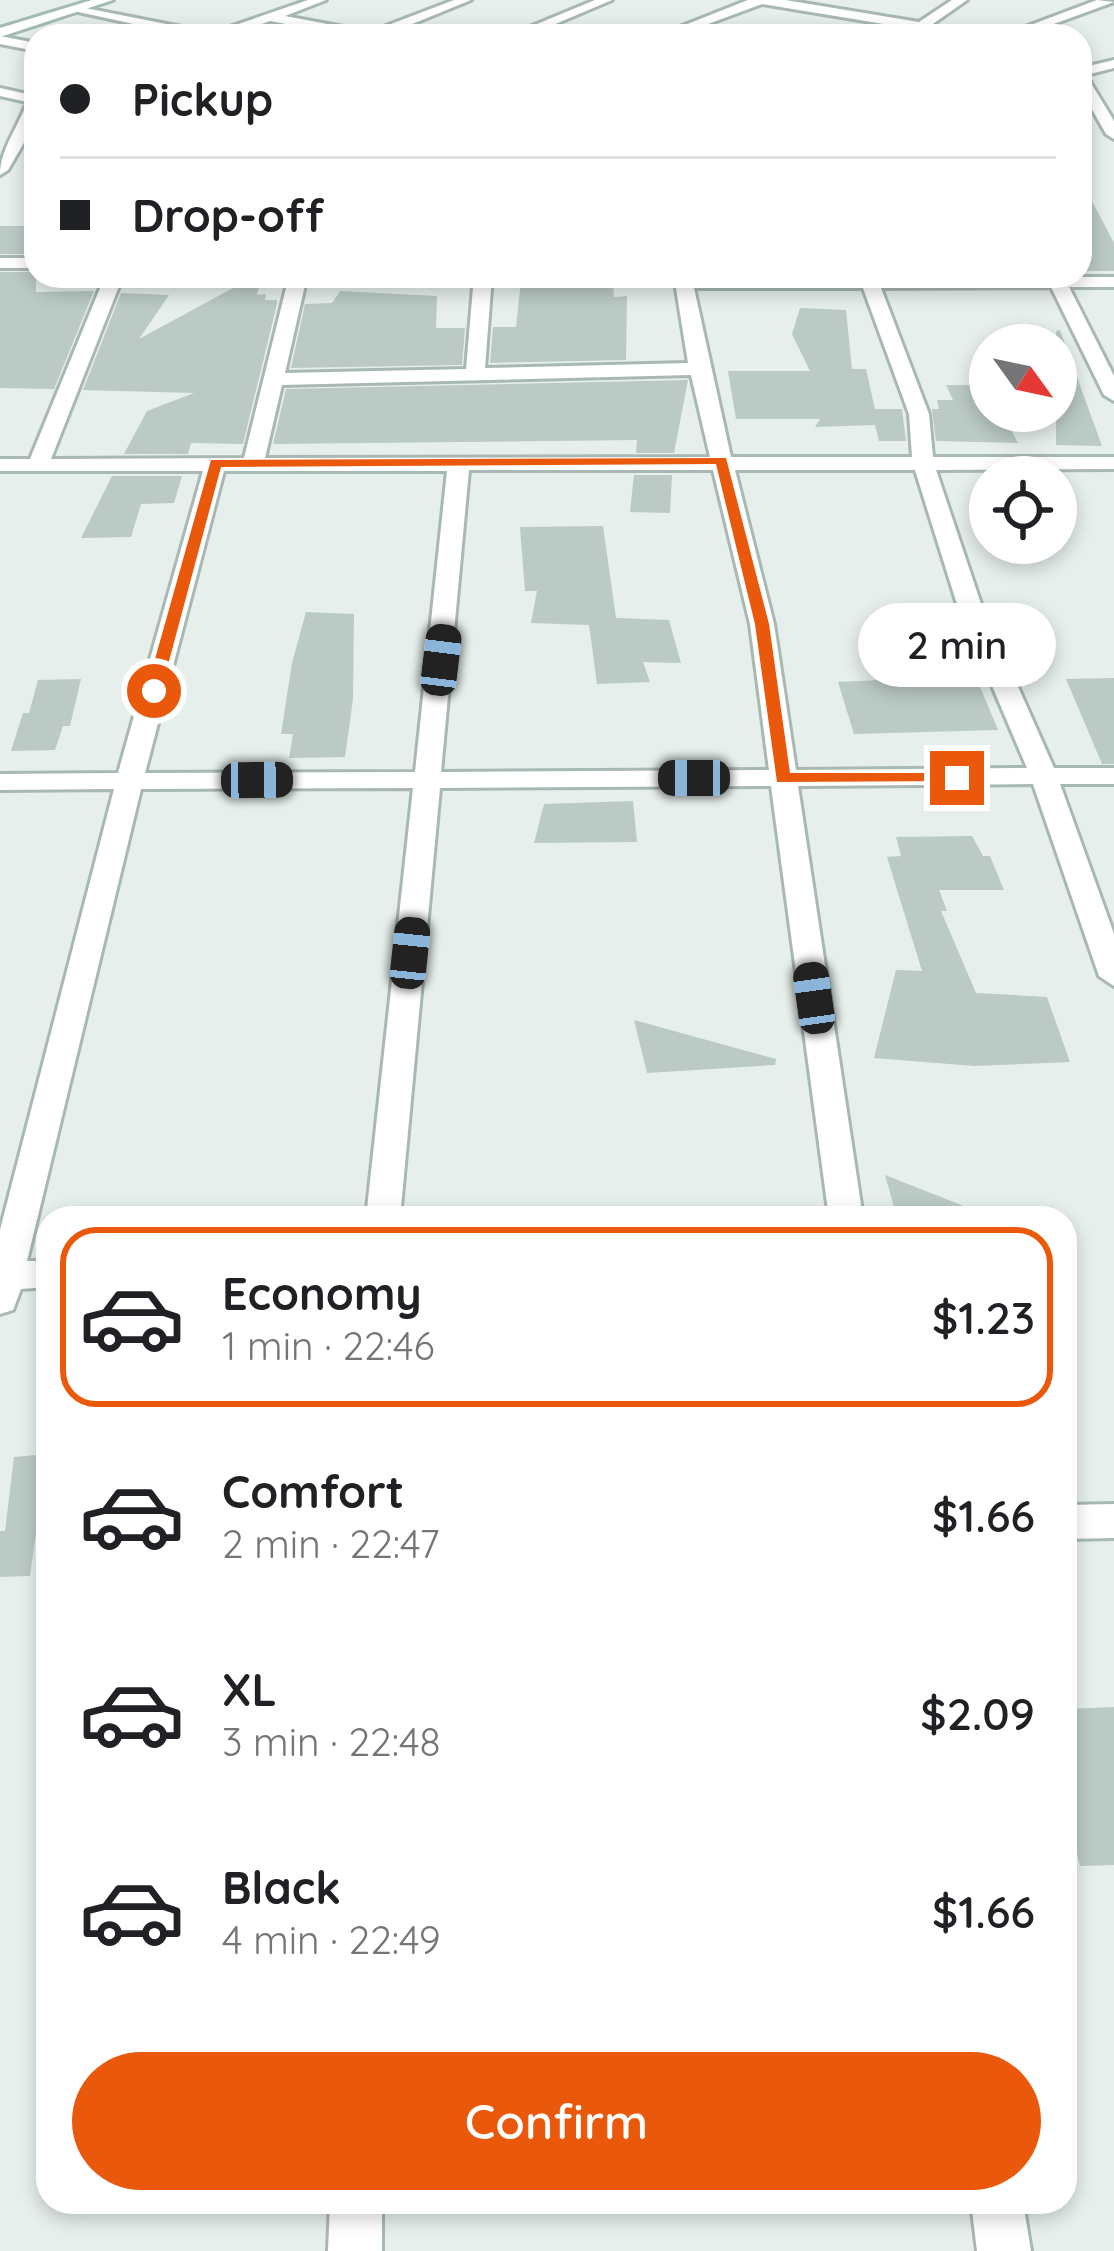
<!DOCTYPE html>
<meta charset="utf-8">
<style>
:root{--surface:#fff;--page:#f2f2f2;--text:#202124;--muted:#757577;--line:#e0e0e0;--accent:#ea580c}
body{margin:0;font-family:Quicksand,sans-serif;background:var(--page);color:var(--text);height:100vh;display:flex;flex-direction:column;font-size:45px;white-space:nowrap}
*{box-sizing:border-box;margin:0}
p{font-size:39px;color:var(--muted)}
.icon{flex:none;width:66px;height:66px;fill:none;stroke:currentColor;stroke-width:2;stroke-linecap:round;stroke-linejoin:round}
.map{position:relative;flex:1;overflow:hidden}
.panel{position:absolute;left:36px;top:1206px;width:1041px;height:1008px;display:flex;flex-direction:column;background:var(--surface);border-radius:36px;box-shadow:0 6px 18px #0003}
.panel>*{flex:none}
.top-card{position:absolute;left:24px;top:24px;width:1068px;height:264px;border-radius:36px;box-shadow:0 6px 18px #0003;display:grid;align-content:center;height:264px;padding:0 36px;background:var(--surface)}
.needle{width:78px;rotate:123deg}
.controls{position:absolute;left:969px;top:324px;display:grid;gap:24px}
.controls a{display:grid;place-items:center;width:108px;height:108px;border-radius:50%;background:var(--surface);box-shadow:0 6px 18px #0003;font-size:60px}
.end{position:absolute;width:54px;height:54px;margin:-27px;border:15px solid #ea580c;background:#fff;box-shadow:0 0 0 6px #fff}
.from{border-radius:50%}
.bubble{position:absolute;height:84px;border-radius:42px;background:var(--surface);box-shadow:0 6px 18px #0003;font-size:39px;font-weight:600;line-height:84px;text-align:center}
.car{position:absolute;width:36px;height:72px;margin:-36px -18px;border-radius:15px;box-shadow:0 0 9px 3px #0007;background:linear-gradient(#222 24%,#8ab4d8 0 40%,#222 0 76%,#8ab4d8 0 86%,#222 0)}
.top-card b{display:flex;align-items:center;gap:42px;height:114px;font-size:45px}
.top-card b+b{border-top:3px solid var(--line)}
.top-card i{width:30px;height:30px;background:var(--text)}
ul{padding:21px 0 0;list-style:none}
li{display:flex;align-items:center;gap:36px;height:180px;margin:0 24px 18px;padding:0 12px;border:6px solid transparent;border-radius:36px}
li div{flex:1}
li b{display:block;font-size:45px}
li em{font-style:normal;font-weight:600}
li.current{border-color:var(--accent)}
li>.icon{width:108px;height:108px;stroke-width:1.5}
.action{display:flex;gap:24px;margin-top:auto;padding:24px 36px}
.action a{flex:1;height:138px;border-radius:72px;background:var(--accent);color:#fff;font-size:48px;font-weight:600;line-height:138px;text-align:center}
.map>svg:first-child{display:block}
</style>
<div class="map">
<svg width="1114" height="2251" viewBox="0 0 1114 2251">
<rect width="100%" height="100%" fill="#e6efeb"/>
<path fill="#bbcac4" d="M 1080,178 L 1114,243 L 1114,271 L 1080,271 Z
M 0,226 L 36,226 L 36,254 L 0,254 Z
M 0,272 L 36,272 L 36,292 L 94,291 L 54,389 L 0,388 Z
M 255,276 L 262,276 L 257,295 L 266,294 L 265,300 L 277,300 L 277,304 L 243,444 L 191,443 L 188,454 L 124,454 L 147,411 L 194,393 L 83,390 L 121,293 L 169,295 L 139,339 Z
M 521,280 L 613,281 L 614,297 L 627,296 L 626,360 L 490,363 L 493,327 L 516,327 Z
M 340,291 L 437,296 L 436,328 L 465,328 L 462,365 L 291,368 L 305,304 L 332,303 Z
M 800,308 L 846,310 L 852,369 L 866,369 L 875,409 L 902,409 L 906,441 L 879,441 L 875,425 L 815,427 L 820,419 L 736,419 L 728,371 L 810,371 L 792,334 Z
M 1060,330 L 1102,446 L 1056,445 L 1056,331 Z
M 688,380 L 674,453 L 636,453 L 637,440 L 273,444 L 286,389 Z
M 946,385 L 987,385 L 990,411 L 1001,411 L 1018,443 L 936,441 L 932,409 L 939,409 L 937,400 L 953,400 Z
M 634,475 L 672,475 L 670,513 L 630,512 Z
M 112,476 L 182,476 L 174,503 L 141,504 L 131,537 L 81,538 Z
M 603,526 L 616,618 L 669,620 L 681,663 L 643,662 L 650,682 L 597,684 L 589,625 L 531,623 L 537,591 L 525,591 L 520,527 Z
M 306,612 L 354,614 L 353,699 L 345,757 L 289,758 L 293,734 L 281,734 L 292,663 Z
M 959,636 L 998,730 L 854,734 L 838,682 L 879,680 L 874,640 Z
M 1114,678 L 1114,764 L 1102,764 L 1066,679 Z
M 81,679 L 70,726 L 63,726 L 55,750 L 11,751 L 23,713 L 29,713 L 38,680 Z
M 633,801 L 637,842 L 534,843 L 544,804 Z
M 972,836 L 983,856 L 990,856 L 1004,890 L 939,890 L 947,911 L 941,911 L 976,993 L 1047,997 L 1070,1062 L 974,1066 L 874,1058 L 896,970 L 922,971 L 887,857 L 901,856 L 896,837 Z
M 634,1020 L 776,1059 L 775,1065 L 647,1073 Z
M 885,1175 L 989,1216 L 988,1218 L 897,1218 Z
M 47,1454 L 30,1576 L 0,1577 L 0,1531 L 5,1531 L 14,1457 Z
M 1114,1707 L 1114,1865 L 1080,1866 L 1065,1806 L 1065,1709 Z"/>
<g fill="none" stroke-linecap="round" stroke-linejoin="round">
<defs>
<path id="street" d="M 308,0 L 326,0 L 285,16 L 370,32 L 454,0 L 471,0 L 383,36 L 349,36 L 270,21 L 229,36 L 189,36 L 69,10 L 75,6 L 212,33 Z
M 595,0 L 612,0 L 527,36 L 508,36 Z
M 748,0 L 785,0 L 919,22 L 952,0 L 967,0 L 927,28 L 925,36 L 911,36 L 914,29 L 762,4 L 676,36 L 657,36 Z
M 1097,0 L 1114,2 L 1021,36 L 1001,36 Z
M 0,36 L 36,43 L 36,51 L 0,44 Z
M 1114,60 L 1114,68 L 1086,75 L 1114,121 L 1114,139 L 1106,134 L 1080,88 L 1080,68 Z
M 0,88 L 36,96 L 36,122 L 8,170 L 0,175 C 0,149 20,124 27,102 L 0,96 Z
M 0,258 L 36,258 L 36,268 L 0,268 Z
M 105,276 L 123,276 L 51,459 L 244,458 L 289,276 L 307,276 L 285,373 L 466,369 L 474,276 L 492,276 L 485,368 L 688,363 L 674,276 L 1114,277 L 1114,287 L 1069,287 L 1114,376 L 1114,401 L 1104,395 L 1051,287 L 881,288 L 929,414 L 933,457 L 1114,457 L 1114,469 L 936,470 L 980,601 L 1054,768 L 1114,768 L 1114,784 L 1060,784 L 1114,934 L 1114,986 L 1099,976 L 1033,784 L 798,786 L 863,1218 L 829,1218 L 771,786 L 440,788 L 400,1218 L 366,1218 L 413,788 L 141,789 L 27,1261 L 48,1261 L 48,1287 L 21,1289 L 13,1310 L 0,1314 L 0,1230 L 114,789 L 0,790 L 0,774 L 118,773 L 203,471 L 0,471 L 0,459 L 30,459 ZM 694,288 L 863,288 L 909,414 L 912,457 L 731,457 ZM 691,375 L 710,457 L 265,458 L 282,385 ZM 469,470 L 713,470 L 750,624 L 769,770 L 441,772 ZM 735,470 L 915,470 L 956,601 L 1027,768 L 796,770 L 774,624 ZM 224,471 L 447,471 L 415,772 L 145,773 Z
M 1114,1504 L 1114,1538 L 1065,1539 L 1065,1505 Z
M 330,2202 L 382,2202 L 382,2251 L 328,2251 Z
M 971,2202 L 1023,2202 L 1031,2251 L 977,2251 Z"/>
<path id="secondary" d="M 92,0 L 113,0 L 0,37 L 0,28 Z"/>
</defs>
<use href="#street" stroke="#a8b8b2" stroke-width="6"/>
<use href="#secondary" stroke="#a4bbb3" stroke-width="6"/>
<use href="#street" fill="#fff" fill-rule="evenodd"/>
<use href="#secondary" fill="#fff" fill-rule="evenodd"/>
</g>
<path fill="#ea580c" d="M 726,458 L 769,624 L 790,773 L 957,773 L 963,774 L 963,781 L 777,782 L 755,624 L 716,464 L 221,467 L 161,691 L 154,695 L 146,691 L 211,460 Z"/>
</svg>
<div class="controls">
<a><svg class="needle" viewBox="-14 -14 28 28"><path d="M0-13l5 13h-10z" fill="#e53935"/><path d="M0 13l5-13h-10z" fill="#757577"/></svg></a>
<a><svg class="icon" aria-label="locate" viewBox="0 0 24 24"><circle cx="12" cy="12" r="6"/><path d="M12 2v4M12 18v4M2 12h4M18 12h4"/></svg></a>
</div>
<i class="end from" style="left:154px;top:691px"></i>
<i class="end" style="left:957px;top:778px"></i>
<div class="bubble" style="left:858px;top:603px;width:198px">2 min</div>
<i class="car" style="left:441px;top:660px;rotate:7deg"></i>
<i class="car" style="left:694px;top:778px;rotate:270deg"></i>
<i class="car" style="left:257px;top:780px;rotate:89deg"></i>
<i class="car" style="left:410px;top:953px;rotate:6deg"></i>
<i class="car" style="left:814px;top:998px;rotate:352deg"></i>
<div class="top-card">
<b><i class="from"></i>Pickup</b>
<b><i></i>Drop-off</b>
</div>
<section class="panel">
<ul>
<li class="current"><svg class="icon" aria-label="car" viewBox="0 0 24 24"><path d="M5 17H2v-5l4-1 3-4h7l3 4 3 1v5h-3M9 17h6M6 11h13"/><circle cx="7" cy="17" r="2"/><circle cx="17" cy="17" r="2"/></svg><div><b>Economy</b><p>1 min · 22:46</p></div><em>$1.23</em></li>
<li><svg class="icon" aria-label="car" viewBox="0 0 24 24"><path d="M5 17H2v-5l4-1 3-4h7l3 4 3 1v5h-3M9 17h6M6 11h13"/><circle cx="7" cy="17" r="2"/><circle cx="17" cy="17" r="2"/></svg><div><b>Comfort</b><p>2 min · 22:47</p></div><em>$1.66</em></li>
<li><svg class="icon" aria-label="car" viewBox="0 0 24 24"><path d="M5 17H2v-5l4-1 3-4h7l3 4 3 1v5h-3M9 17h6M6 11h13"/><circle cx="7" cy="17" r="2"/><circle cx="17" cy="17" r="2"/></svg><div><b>XL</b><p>3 min · 22:48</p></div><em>$2.09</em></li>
<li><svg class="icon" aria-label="car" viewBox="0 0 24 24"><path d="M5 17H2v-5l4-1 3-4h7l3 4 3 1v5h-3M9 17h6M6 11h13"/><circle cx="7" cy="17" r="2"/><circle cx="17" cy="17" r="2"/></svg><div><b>Black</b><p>4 min · 22:49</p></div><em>$1.66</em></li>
</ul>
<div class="action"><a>Confirm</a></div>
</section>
</div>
